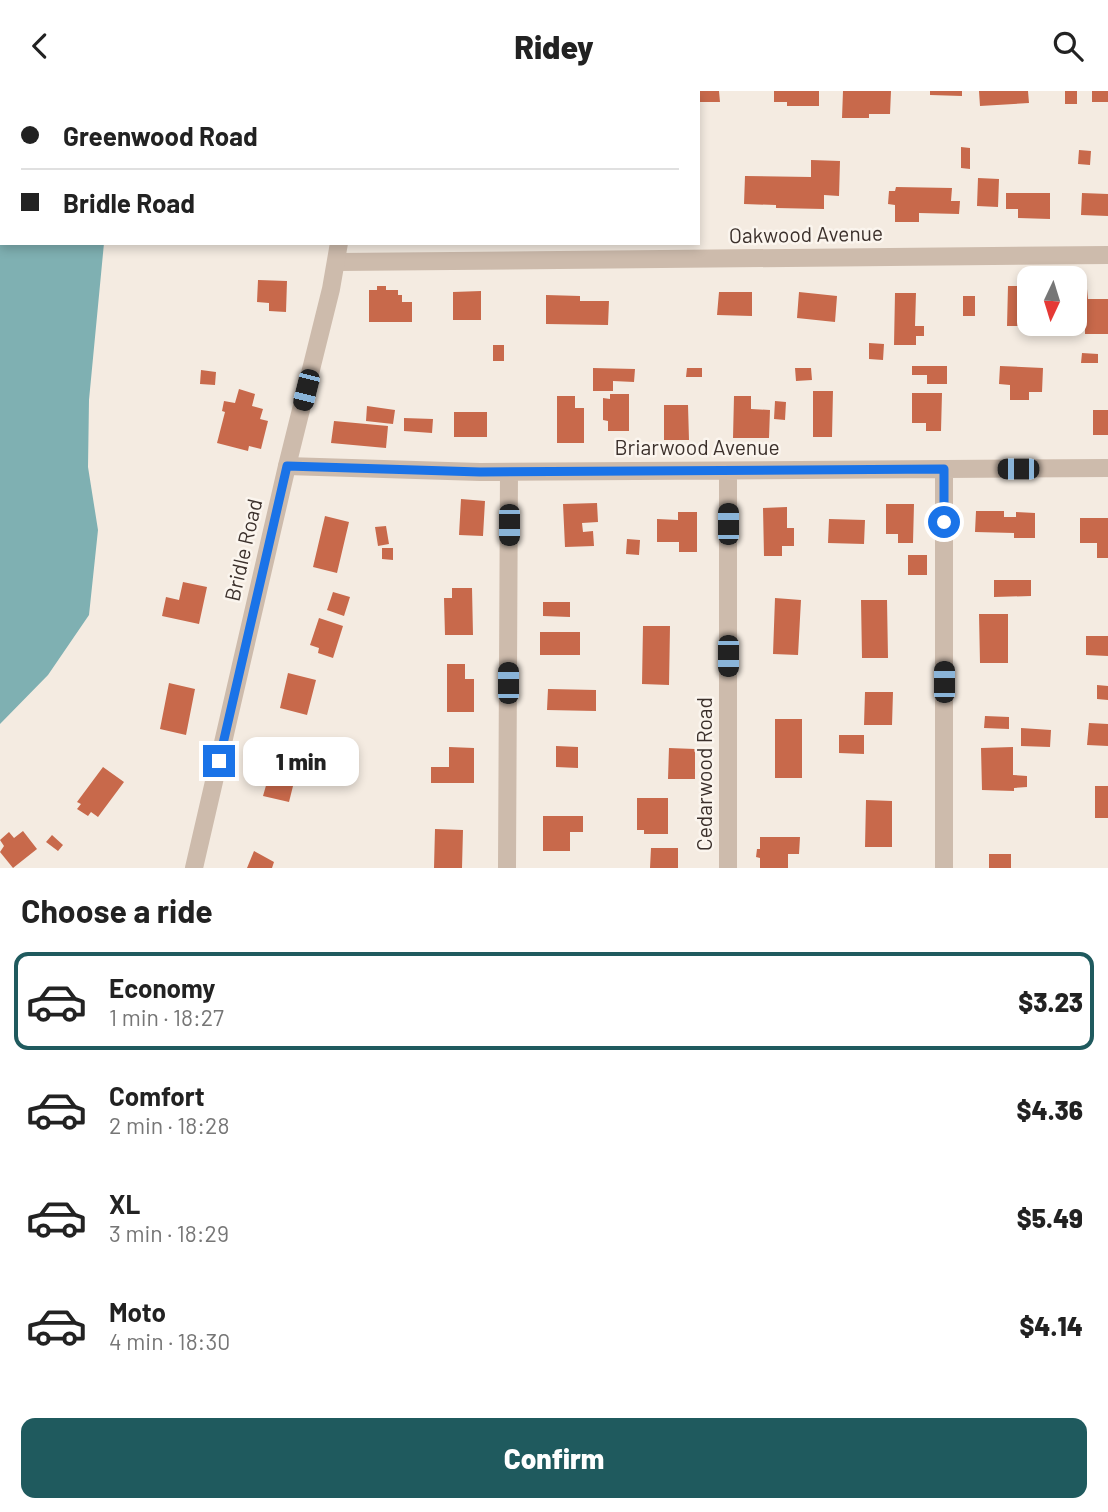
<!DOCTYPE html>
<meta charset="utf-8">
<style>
:root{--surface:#fff;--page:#f2f2f2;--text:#222;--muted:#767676;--line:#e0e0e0;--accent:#1f5a5e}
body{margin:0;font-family:Barlow,sans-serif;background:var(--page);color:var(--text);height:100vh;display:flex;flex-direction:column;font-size:26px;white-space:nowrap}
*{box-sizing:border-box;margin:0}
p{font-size:23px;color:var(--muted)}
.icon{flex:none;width:38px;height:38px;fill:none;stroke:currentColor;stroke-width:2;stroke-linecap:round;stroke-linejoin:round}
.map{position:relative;height:777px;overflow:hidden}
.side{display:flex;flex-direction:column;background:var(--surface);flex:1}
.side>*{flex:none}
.hud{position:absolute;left:0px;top:0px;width:700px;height:154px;box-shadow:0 4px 10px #0003;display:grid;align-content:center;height:154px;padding:0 21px;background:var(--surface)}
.needle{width:46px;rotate:184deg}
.fabs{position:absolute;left:1017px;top:175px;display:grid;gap:14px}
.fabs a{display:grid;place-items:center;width:70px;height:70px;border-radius:14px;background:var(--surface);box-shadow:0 4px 10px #0003;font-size:35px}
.end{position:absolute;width:32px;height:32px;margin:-16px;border:9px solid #1a73e8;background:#fff;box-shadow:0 0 0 4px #fff}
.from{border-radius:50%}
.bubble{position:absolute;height:49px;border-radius:14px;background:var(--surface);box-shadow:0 4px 10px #0003;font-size:23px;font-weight:800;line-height:49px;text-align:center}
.car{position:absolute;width:21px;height:42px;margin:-21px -10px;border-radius:9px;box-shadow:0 0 5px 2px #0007;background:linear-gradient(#222 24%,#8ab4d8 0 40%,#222 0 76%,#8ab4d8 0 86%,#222 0)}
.hud b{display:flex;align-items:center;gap:24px;height:66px;font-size:26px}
.hud b+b{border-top:2px solid var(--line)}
.hud i{width:18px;height:18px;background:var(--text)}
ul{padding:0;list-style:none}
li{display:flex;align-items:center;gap:21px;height:98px;margin:0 14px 10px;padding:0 7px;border:4px solid transparent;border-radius:14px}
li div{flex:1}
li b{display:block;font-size:26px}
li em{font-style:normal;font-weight:800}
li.selected{border-color:var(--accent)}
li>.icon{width:63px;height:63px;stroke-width:1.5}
h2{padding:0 21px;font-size:32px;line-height:84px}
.button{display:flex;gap:14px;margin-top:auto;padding:14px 21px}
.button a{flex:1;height:80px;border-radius:14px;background:var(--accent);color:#fff;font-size:28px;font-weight:800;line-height:80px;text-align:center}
header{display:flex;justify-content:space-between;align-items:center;height:91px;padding:0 21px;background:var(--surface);font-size:32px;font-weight:800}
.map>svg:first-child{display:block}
</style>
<header><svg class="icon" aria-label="back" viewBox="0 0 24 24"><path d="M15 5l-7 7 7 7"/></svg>Ridey<svg class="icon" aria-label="search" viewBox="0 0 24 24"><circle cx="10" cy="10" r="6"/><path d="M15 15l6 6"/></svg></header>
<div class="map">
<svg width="1108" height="777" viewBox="0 0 1108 777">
<rect width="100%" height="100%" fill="#f4ebe1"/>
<path fill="#7fb0b2" d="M 0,0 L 119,0 L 2,2 L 2,152 L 104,152 L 89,309 L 88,376 L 98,439 L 89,524 L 48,584 L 0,633 Z"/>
<path fill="#c8694b" d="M 698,0 L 719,0 L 720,11 L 698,11 Z
M 774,0 L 819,0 L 819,15 L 787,15 L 787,11 L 774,11 Z
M 843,0 L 891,0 L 890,23 L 869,23 L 869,27 L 842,27 Z
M 930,0 L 962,0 L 962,5 L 930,4 Z
M 979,0 L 1028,0 L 1029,12 L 980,15 Z
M 1065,0 L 1077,0 L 1077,13 L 1065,13 Z
M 1092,0 L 1108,0 L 1108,11 L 1092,11 Z
M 961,56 L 970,57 L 970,78 L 961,77 Z
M 1079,59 L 1091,60 L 1090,74 L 1078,73 Z
M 811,69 L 840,70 L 839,105 L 824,104 L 824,118 L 776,117 L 776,114 L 744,113 L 745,85 L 811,86 Z
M 978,87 L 999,88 L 998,116 L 977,115 Z
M 896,96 L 952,97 L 951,110 L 960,110 L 959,123 L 919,122 L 919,131 L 895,131 L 895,114 L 888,113 L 889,100 L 895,100 Z
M 1006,102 L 1050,102 L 1050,128 L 1018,127 L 1018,118 L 1006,118 Z
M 1082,102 L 1108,103 L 1108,125 L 1081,124 Z
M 258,189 L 287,190 L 286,221 L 269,220 L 269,212 L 257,211 Z
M 377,195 L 386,195 L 386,199 L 398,199 L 398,204 L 402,204 L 402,211 L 412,211 L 412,231 L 369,231 L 369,199 L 377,199 Z
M 1008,195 L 1029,195 L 1029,235 L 1007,235 Z
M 1087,198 L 1088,208 L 1108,208 L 1108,243 L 1085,243 L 1085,222 L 1074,223 L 1074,199 Z
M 481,200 L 481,229 L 453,229 L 453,201 Z
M 719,201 L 752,201 L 752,225 L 717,224 Z
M 799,201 L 837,205 L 835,231 L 797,227 Z
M 895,202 L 916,202 L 915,235 L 924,235 L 924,245 L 916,245 L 916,254 L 894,254 Z
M 546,204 L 580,205 L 580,210 L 609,210 L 608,234 L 546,233 Z
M 963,205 L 975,205 L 975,225 L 963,225 Z
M 869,252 L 884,253 L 883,269 L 869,268 Z
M 493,254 L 504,254 L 504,270 L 493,270 Z
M 1082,262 L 1098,263 L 1098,272 L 1081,272 Z
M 912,275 L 947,275 L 947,293 L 927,293 L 927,284 L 912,284 Z
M 1000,275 L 1043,277 L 1042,301 L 1029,301 L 1029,309 L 1010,309 L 1010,294 L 999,293 Z
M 593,277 L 635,278 L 634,291 L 613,290 L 613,300 L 593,300 Z
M 687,277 L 702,277 L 702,286 L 686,286 Z
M 795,277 L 811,277 L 812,289 L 796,290 Z
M 201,279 L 216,281 L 215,294 L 200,293 Z
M 239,298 L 255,303 L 252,315 L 263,318 L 260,328 L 268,330 L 261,358 L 249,355 L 248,360 L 217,352 L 225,321 L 222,320 L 224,310 L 235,312 Z
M 813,300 L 833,300 L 832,346 L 813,346 Z
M 912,302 L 942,302 L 941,340 L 926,340 L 926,332 L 912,332 Z
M 610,303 L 629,303 L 629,340 L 608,340 L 608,330 L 603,329 L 603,307 L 610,308 Z
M 557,305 L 575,305 L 575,317 L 584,317 L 584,352 L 557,352 Z
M 734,305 L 751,305 L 751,318 L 770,319 L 769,347 L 733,347 Z
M 775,310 L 786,311 L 785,329 L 774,328 Z
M 664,314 L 688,314 L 689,349 L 664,349 Z
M 367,315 L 395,319 L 393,333 L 366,330 Z
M 1093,319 L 1108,319 L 1108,344 L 1093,344 Z
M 454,321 L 487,321 L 487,346 L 454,346 Z
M 404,327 L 433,328 L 432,342 L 404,340 Z
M 334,330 L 388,335 L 386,357 L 331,352 Z
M 461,408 L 485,410 L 483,445 L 459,444 Z
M 597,412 L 598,431 L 582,432 L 583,441 L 593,440 L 594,455 L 565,456 L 563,413 Z
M 886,413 L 914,413 L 913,452 L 898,452 L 898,443 L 886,443 Z
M 787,416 L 787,437 L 794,437 L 794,455 L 782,455 L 782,465 L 764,465 L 763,417 Z
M 976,420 L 1004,420 L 1004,426 L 1016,426 L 1016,421 L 1035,422 L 1035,447 L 1014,447 L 1014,442 L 975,441 Z
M 678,421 L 697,421 L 697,461 L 679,461 L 679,451 L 657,451 L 657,428 L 678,429 Z
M 325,425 L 349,431 L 337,482 L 313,476 Z
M 1080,427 L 1108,427 L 1108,467 L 1097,467 L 1097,452 L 1080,452 Z
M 829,428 L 865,429 L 864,453 L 828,452 Z
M 386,435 L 389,453 L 378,455 L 375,436 Z
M 627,448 L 640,449 L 639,464 L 626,463 Z
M 382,457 L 393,457 L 393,469 L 382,468 Z
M 908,464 L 927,464 L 927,484 L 908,484 Z
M 994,489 L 1031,489 L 1031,505 L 994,506 Z
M 183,491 L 207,496 L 199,533 L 162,525 L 166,506 L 179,509 Z
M 452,497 L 472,497 L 473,544 L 445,544 L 444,507 L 452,507 Z
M 333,501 L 350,506 L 344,525 L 327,519 Z
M 775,507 L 801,509 L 798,564 L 773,563 Z
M 861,509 L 887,509 L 888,567 L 862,567 Z
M 543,511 L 570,511 L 570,526 L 543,525 Z
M 979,523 L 1008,523 L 1008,572 L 980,572 Z
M 319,527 L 343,535 L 333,567 L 318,562 L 319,557 L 310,554 Z
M 643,535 L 670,535 L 669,594 L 642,593 Z
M 540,541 L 580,541 L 580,564 L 540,564 Z
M 1086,545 L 1108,545 L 1108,565 L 1086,564 Z
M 447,573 L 465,573 L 465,588 L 474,588 L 474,621 L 447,621 Z
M 288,582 L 316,589 L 307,624 L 280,617 Z
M 169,592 L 195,598 L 186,644 L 160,638 Z
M 1097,594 L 1108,595 L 1108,609 L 1097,608 Z
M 548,598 L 596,599 L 596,620 L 547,619 Z
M 865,601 L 893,601 L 892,634 L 864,634 Z
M 985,625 L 1009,626 L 1009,638 L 984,637 Z
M 775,628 L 802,628 L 802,687 L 775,687 Z
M 1089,632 L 1108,633 L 1108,655 L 1087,654 Z
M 1021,637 L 1051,639 L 1050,656 L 1021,655 Z
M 839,644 L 864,644 L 864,663 L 839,662 Z
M 338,653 L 349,653 L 348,668 L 338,668 Z
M 556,655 L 578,656 L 578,677 L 556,676 Z
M 449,656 L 474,657 L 474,692 L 431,692 L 431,676 L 449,676 Z
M 1013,656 L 1013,684 L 1027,685 L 1027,696 L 1014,697 L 1014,700 L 982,699 L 981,657 Z
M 669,657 L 695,658 L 695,688 L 668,688 Z
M 103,676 L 124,691 L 98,726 L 91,721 L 88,725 L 77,718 L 81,713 L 77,711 Z
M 271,677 L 296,683 L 289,711 L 263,705 Z
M 1095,695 L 1108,695 L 1108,727 L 1095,727 Z
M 637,707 L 668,707 L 668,743 L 644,743 L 644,739 L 637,739 Z
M 866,709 L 892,710 L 892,756 L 865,756 Z
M 543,725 L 583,725 L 583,741 L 570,741 L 570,760 L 543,760 Z
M 435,738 L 463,739 L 462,777 L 434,777 Z
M 23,740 L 37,758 L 13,777 L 0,761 L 4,755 L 0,749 L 9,741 L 14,747 Z
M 52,744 L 63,754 L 58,760 L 46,751 Z
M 760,746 L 800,746 L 799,763 L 788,763 L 788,777 L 760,777 L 760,767 L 756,766 L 757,758 L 760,758 Z
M 651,757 L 678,757 L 678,777 L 650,777 Z
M 254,760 L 274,771 L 272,777 L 247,777 Z
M 989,763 L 1011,763 L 1011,777 L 989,777 Z"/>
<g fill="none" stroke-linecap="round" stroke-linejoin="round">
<path stroke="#cdbbac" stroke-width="18" d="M 337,171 L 1108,164
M 287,375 L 480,381 L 1108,377
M 944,378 L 944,777
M 728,380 L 728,777
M 507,777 L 509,381"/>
<path stroke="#cdbbac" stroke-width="18" d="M 359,2 L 360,0
M 194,777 L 287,375 L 331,198 L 339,152"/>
</g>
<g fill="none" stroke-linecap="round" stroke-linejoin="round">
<path stroke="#1a73e8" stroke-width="9" d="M 219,670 L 287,375 L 480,381 L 944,378 L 944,431"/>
</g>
<g text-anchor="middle" stroke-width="5" stroke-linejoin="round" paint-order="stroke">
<g font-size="21" fill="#3b302b" stroke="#fbf5ee">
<text transform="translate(806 144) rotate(-1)" y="7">Oakwood Avenue</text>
<text x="697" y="364">Briarwood Avenue</text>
<text transform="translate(244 459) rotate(-77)" y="7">Bridle Road</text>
<text transform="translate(705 683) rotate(-90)" y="7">Cedarwood Road</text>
</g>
</g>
</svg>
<div class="fabs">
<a><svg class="needle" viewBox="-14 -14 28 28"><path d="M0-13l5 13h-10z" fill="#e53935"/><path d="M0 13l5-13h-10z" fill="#767676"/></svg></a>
</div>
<i class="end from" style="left:944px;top:431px"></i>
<i class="end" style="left:219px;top:670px"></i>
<div class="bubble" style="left:243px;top:646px;width:116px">1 min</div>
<i class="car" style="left:306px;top:299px;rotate:194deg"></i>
<i class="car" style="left:1018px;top:378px;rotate:270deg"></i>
<i class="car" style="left:728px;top:433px;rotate:0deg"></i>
<i class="car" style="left:509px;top:434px;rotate:180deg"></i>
<i class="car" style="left:728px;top:565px;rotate:180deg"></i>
<i class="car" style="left:944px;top:591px;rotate:0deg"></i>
<i class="car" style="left:508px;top:592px;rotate:0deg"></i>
<div class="hud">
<b><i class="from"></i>Greenwood Road</b>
<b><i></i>Bridle Road</b>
</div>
</div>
<section class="side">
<h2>Choose a ride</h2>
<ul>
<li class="selected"><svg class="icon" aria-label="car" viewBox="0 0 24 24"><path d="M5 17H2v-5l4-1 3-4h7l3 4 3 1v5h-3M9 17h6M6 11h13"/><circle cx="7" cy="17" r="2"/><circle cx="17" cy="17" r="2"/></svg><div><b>Economy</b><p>1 min · 18:27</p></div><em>$3.23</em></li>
<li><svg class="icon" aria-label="car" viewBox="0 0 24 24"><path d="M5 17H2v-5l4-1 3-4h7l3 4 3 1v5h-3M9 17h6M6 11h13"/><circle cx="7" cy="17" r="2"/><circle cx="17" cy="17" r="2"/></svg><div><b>Comfort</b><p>2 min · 18:28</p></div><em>$4.36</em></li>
<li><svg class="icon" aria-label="car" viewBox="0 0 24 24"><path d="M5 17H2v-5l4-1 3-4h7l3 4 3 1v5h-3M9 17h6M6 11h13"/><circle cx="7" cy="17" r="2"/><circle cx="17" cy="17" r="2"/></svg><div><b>XL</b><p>3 min · 18:29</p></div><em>$5.49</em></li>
<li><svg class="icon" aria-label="car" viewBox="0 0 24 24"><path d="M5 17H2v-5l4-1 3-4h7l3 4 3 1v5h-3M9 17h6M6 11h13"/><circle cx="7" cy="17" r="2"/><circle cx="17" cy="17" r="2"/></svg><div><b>Moto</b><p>4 min · 18:30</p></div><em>$4.14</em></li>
</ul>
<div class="button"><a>Confirm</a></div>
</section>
